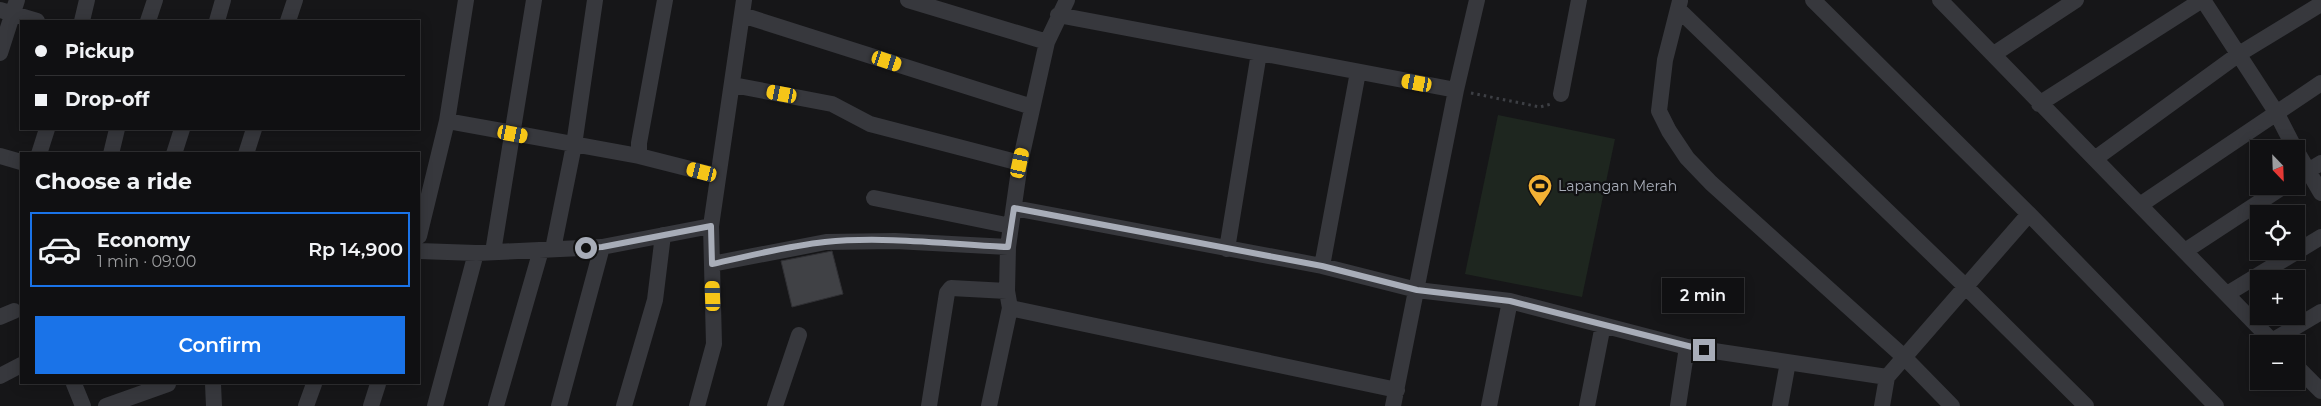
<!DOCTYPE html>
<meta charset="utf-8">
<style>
:root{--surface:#101012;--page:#1e1e20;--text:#f1f3f6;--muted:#9c9d9f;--line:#303032;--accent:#1a73e8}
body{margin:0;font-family:Montserrat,sans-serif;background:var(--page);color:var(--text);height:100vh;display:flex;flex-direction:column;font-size:19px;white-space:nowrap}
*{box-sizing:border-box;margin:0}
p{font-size:16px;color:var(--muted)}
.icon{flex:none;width:28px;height:28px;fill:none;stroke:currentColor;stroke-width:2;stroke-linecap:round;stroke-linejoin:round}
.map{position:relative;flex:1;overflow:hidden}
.sheet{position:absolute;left:20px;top:152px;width:400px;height:232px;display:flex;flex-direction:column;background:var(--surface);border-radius:0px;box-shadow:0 2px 12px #0003,0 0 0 1px var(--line)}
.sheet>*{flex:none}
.top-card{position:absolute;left:20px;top:20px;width:400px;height:110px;border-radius:0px;box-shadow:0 2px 12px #0003,0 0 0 1px var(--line);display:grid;align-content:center;height:110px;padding:0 15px;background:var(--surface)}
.needle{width:32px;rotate:157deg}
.tools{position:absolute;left:2250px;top:140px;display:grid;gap:10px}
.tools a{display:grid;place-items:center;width:55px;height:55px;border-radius:0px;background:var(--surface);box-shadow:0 2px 12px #0003,0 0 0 1px var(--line);font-size:25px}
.end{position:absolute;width:22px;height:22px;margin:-11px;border:6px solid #a8adb8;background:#111;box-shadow:0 0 0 2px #111}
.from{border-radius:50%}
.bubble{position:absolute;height:35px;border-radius:0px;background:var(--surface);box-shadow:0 2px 12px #0003,0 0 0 1px var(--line);font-size:16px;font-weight:600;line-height:35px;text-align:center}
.car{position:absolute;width:15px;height:30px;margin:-15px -8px;border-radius:6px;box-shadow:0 0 4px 1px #0007;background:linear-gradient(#f5c518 24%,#345 0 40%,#f5c518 0 76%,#345 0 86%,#f5c518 0)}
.top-card b{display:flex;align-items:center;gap:18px;height:48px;font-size:19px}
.top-card b+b{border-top:1px solid var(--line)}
.top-card i{width:12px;height:12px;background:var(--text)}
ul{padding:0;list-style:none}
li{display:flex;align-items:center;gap:15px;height:75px;margin:0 10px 8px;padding:0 5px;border:2px solid var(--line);border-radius:0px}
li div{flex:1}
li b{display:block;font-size:19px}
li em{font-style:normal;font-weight:600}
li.on{border-color:var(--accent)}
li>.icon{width:45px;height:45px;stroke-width:1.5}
h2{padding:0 15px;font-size:22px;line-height:60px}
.action{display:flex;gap:10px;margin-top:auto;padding:10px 15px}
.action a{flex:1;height:58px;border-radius:0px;background:var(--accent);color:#fff;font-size:20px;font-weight:600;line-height:58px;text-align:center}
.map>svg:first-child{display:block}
</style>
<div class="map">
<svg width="2321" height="406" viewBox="0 0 2321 406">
<rect width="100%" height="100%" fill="#161618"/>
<path fill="#1e261f" d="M 1498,115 L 1615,139 L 1582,297 L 1465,274 Z"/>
<path fill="#404145" stroke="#303034" d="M 832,251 L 843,294 L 792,307 L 781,261 Z"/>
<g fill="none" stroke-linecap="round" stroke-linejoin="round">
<path stroke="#3d3f44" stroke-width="3" stroke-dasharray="2.5 4" stroke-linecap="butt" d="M 1471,93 L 1540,107 L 1551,104"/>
<path stroke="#37383d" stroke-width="16" d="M 908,0 L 1047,42
M 1813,0 L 2029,214 L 2216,406
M 1940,0 L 2275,344
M 2203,0 L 2276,112 L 2295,149
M 1680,1 L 1665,60 L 1659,111 L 1669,131 L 1687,158 L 1711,183 L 1904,357 L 1952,406
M 1678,9 L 1966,287 L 2086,406
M 0,10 L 37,21
M 742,15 L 1032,107
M 1058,15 L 1456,90
M 82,21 L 87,0
M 148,21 L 155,0
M 217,21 L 223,0
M 288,21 L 295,0
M 0,53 L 17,0
M 1994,54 L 2076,0
M 733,85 L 832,104 L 870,124 L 1020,163
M 1561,94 L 1579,0
M 2039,104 L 2202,0
M 447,121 L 639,156 L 718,176
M 2296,150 L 2321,193
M 39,154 L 47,129
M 111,154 L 117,129
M 174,154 L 182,129
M 246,154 L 254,129
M 0,156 L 21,162
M 639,156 L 639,143 L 665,0
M 2096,158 L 2239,54 L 2321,4
M 2296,178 L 2321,163
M 874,198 L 1011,226
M 2140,205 L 2321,83
M 1014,208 L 1322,266 L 1417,290 L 1510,301 L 1687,347 L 1887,377
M 419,236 L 447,121 L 466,0
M 553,249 L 574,145 L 595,0
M 1227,249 L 1259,53
M 419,251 L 476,253 L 602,247 L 711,226
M 2185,251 L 2284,186
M 493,252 L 534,0
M 712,264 L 826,242 L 895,241 L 1008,247
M 1322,266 L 1358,72
M 2227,294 L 2321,237
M 1010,308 L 1397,390
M 0,317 L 14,311
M 2272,341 L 2321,312
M 2296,366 L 2321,391
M 0,376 L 21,365
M 74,384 L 83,406
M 213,384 L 214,406
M 106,406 L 168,384
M 306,406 L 314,384
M 371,406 L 378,384
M 435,406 L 476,253
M 496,406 L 541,250
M 559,406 L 602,247
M 624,406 L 655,300 L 663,235
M 697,406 L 714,344 L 711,226 L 744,0
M 775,406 L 799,335
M 929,406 L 947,293 L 951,288 L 1007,291
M 989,406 L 1010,308 L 1007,291 L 1008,247 L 1020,163 L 1047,42 L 1067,0
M 1393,406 L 1456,90 L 1477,0
M 1489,406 L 1510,301
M 1587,406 L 1603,325
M 1678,406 L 1687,347
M 1780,406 L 1788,362
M 1882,406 L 1887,377 L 2029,214"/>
</g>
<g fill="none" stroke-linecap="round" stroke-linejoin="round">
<path stroke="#a8adb8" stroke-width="6" d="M 586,248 L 602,247 L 711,226 L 712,264 C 749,256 787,246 825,242 C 882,236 950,244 1008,247 L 1014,208 L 1322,266 L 1417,290 L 1510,301 L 1704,350"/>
</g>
<defs>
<symbol id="stadium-pin" viewBox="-11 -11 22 30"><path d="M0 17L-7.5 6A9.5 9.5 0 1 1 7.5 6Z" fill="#f2b134" stroke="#111113"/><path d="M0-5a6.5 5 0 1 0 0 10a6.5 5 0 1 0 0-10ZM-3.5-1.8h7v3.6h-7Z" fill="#111"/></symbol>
</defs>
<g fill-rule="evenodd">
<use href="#stadium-pin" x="1526" y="172" width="28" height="38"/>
</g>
<g text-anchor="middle" stroke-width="4.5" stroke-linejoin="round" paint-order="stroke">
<g font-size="14" fill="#a8adb8" stroke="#111113" text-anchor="start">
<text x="1558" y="191">Lapangan Merah</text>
</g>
</g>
</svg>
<div class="tools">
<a><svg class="needle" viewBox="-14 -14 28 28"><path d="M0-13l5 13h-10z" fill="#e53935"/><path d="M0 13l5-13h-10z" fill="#9c9d9f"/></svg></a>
<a><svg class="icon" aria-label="locate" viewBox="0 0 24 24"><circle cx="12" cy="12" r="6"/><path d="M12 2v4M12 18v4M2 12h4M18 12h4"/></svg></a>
<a>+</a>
<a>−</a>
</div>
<i class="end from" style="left:586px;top:248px"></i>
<i class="end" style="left:1704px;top:350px"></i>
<div class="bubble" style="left:1662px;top:278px;width:82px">2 min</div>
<i class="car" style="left:887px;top:61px;rotate:108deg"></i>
<i class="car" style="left:1417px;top:83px;rotate:280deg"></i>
<i class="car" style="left:782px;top:94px;rotate:281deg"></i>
<i class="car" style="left:513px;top:134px;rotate:101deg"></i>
<i class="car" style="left:1020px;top:163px;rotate:12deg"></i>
<i class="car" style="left:702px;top:172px;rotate:284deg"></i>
<i class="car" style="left:713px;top:296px;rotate:358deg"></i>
<div class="top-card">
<b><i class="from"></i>Pickup</b>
<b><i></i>Drop-off</b>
</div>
<section class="sheet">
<h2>Choose a ride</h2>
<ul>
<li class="on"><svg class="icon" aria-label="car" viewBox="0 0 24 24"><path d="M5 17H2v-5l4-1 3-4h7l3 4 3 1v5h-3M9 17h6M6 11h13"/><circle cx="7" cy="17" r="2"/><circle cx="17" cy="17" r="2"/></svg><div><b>Economy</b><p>1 min · 09:00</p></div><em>Rp 14,900</em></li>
</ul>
<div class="action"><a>Confirm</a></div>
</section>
</div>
